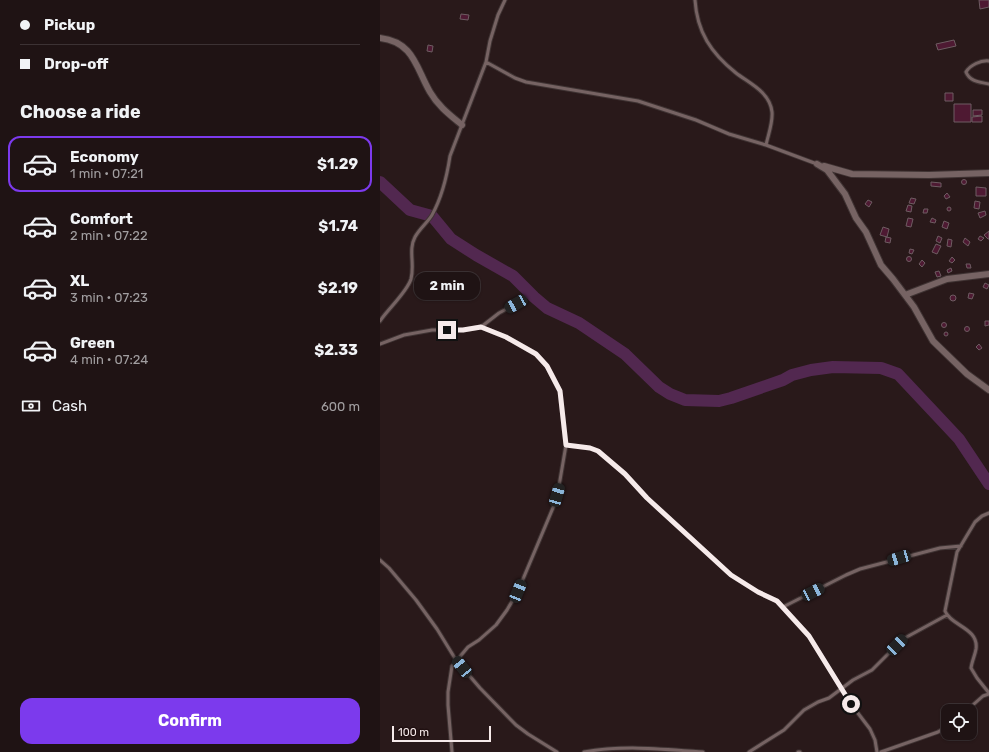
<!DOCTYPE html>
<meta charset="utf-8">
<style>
:root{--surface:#1f1314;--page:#2c2022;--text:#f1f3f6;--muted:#a19ea0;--line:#3c3234;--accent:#7c3aed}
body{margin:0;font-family:Rubik,sans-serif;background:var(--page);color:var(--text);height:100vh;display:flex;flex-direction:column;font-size:15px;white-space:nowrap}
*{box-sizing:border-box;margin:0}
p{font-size:13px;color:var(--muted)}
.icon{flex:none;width:22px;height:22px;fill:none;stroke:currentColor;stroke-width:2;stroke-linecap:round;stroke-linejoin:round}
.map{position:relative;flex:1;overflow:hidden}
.sheet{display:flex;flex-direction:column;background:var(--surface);width:380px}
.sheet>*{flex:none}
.hud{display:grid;align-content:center;height:88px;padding:0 20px;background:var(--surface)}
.buttons{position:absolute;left:561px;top:704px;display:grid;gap:8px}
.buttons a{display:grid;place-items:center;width:36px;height:36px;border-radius:8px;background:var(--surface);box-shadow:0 1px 3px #0004,0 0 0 1px var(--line);font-size:20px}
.scale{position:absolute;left:12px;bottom:10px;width:99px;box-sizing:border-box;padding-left:4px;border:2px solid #f6eaea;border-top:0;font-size:11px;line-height:14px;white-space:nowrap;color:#f6eaea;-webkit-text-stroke:3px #201011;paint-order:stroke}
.end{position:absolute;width:18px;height:18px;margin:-9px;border:5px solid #f6eaea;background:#111;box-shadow:0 0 0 2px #111}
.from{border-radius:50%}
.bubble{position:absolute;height:28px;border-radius:12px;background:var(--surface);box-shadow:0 1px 3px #0004,0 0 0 1px var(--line);font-size:13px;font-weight:700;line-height:28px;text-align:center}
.car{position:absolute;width:12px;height:24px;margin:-12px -6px;border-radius:5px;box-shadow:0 0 3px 1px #0007;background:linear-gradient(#222 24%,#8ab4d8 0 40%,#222 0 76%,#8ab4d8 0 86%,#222 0)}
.hud b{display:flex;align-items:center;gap:14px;height:38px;font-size:15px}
.hud b+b{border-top:1px solid var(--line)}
.hud i{width:10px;height:10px;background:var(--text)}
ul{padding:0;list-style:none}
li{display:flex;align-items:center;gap:12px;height:56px;margin:0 8px 6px;padding:0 12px;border:2px solid transparent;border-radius:12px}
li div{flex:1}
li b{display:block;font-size:15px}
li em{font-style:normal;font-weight:700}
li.selected{border-color:var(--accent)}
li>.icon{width:36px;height:36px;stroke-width:1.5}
h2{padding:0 20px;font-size:18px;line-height:48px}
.pay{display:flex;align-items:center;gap:10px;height:44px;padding:0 20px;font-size:15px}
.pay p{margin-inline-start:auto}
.primary-button{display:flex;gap:8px;margin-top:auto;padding:8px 20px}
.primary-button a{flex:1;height:46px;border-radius:12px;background:var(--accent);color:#fff;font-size:16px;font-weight:700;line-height:46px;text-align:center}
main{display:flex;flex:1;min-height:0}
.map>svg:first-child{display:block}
</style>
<main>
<section class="sheet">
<div class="hud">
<b><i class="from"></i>Pickup</b>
<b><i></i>Drop-off</b>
</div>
<h2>Choose a ride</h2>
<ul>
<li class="selected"><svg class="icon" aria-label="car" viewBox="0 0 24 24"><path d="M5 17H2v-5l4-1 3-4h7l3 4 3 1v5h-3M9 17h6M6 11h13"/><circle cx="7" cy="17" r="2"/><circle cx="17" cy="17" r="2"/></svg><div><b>Economy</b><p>1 min · 07:21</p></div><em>$1.29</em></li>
<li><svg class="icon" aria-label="car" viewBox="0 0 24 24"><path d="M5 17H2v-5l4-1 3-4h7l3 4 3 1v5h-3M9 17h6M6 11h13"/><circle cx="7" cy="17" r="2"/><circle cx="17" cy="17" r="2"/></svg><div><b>Comfort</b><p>2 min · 07:22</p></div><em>$1.74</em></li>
<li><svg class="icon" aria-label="car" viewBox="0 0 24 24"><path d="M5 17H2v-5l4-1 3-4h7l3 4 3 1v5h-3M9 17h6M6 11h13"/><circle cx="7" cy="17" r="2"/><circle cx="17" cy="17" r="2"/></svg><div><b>XL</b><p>3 min · 07:23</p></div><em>$2.19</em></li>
<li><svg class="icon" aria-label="car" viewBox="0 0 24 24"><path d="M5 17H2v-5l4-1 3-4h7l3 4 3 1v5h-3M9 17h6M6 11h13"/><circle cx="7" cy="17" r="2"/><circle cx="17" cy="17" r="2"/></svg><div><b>Green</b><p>4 min · 07:24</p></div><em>$2.33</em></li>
</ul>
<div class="pay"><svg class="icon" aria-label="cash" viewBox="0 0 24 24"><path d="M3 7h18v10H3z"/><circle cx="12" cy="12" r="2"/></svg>Cash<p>600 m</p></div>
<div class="primary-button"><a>Confirm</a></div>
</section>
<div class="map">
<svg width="609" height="752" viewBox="0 0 609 752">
<rect width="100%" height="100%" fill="#29191a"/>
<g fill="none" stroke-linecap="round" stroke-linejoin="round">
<path stroke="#522850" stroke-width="12" d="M 0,182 L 30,210 L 52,216 L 71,239 L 96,255 L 133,276 L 154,297 L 167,308 L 199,323 L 245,354 L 279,387 L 290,394 L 305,400 L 339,401 L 351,398 L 403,380 L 412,375 L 431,370 L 453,367 L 501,368 L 518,374 L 579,439 L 609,484"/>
</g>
<path fill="#4e1932" stroke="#6e5c62" d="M 599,0 L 609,0 L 609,7 L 600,9 Z
M 81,14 L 89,15 L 88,20 L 80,19 Z
M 574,40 L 576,46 L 558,50 L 556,44 Z
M 48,45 L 53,46 L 52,52 L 47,51 Z
M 565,93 L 573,93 L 573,101 L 565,101 Z
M 574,104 L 591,104 L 591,122 L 574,122 Z
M 593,110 L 602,110 L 602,115 L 593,116 Z
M 602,116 L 602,122 L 592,122 L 592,117 Z
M581.5 182a2.5 2.5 0 1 1 5 0a2.5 2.5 0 1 1-5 0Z
M 551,182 L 561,183 L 561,187 L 551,186 Z
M 596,187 L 606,188 L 606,196 L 596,196 Z
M 567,193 L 570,197 L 566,199 L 564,196 Z
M 531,198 L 536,199 L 534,204 L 529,203 Z
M 488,200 L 492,202 L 489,207 L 485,204 Z
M 595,201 L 600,202 L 599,209 L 594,208 Z
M 528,205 L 532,206 L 531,212 L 526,211 Z
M567 209a2 2 0 1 1 4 0a2 2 0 1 1-4 0Z
M 544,209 L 548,209 L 547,213 L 543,213 Z
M 605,211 L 606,215 L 600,218 L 598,213 Z
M 528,218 L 533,219 L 531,227 L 526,226 Z
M 552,218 L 556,220 L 555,223 L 550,222 Z
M 564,221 L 569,223 L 567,229 L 562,227 Z
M 503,227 L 509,229 L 507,237 L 500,235 Z
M 609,231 L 609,239 L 608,239 L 604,235 Z
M 558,236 L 562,238 L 560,243 L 556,241 Z
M 600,236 L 604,238 L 601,241 L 598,239 Z
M 506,237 L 511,238 L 510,243 L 505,242 Z
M 585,238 L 590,242 L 588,246 L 583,242 Z
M 568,239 L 572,240 L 571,247 L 567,246 Z
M 556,244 L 561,246 L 557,254 L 552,252 Z
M 530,249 L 534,250 L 532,254 L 529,253 Z
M526.5 259a2.5 2.5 0 1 1 5 0a2.5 2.5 0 1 1-5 0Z
M 572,257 L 575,260 L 572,263 L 569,261 Z
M 542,260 L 545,263 L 542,267 L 539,264 Z
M 586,264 L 590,264 L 591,268 L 587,268 Z
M 571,268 L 572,271 L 568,273 L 567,270 Z
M 559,271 L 561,276 L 557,277 L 555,272 Z
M 605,283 L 609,285 L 607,289 L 603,287 Z
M 589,293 L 594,294 L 592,299 L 588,298 Z
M570 298a3 3 0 1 1 6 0a3 3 0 1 1-6 0Z
M 605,321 L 609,321 L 609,325 L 605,326 Z
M561.5 325a2.5 2.5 0 1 1 5 0a2.5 2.5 0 1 1-5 0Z
M584.5 329a2.5 2.5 0 1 1 5 0a2.5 2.5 0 1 1-5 0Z
M564 334a2 2 0 1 1 4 0a2 2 0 1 1-4 0Z
M 599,344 L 602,348 L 599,350 L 596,347 Z"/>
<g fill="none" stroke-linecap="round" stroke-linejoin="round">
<defs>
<path id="service" d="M 315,0 C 317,32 331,53 356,73 C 369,83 390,92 392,112 C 393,123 388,135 386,145
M 609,61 C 601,60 590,65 586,72 C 590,82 600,82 609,84
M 106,62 L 135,78 L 146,82 L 258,101 L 316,120 L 349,134 L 386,145 L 437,164
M 0,321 C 8,309 27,292 31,279 C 35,264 28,250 35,237 C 40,228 48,222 52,215 C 62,197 67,176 70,156 L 106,62 L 110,41 L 118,15 L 125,0
M 0,344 L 24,335 L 52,330 L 83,330 L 101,327 L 119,313 L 136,304
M 186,445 L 210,448 L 218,451 L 245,474 L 267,498 L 351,575 L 378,592 L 397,601 L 429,636 L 471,704 L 490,729 L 495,740 L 497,752
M 609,513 L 602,516 L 595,522 L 577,552 L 565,611 C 571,626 599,628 596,649 C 595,655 592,661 591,668 L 597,678 L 609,693
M 0,560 L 9,568 L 36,600 L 57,629 L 76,660 L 100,688 L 136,725 L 148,734 L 177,752
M 403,607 L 466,575 L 480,569 L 560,548 L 581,546
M 586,711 L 603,696 L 609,694
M 72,752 L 68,705 L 68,692 L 72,666 L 88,647 L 99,640 L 116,625 L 127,610 L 138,591 L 175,503 L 179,486 L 186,445 L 180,391 L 167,366 L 156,354 L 142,346 L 126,337 L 101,327
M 204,752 C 243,745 283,749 323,752
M 369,752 L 404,730 L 424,710 L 438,702 L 449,698 L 473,680 L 492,670 L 523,639 L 567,615
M 418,752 L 420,752
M 501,752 L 558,732 L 568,726"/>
<path id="minor" d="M 0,38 C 34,42 36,68 50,92 C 58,106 70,115 82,125
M 437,164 L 447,170 L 465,194 L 476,218 L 486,232 L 501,265 L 513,279 L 534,307 L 553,341 L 587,374 L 609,390
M 444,166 L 472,174 L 549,175 L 609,173
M 525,295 L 567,279 L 609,274"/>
</defs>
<use href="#service" stroke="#3f3333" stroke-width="5"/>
<use href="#minor" stroke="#3f3333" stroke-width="8"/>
<use href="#service" stroke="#766363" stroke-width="3"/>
<use href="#minor" stroke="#766363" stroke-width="6"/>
</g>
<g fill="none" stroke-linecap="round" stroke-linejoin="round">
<path stroke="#f6eaea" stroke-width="5" d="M 67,330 L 83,330 L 101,327 L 126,337 L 156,354 L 167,366 L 180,391 L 186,445 L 210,448 L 218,451 L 245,474 L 267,498 L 351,575 L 378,592 L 397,601 L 429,636 L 471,704"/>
</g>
</svg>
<div class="buttons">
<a><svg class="icon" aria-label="locate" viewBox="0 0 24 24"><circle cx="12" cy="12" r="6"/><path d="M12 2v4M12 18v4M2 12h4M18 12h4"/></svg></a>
</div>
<div class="scale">100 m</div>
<i class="end from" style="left:471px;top:704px"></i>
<i class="end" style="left:67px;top:330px"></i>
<div class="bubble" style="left:34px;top:272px;width:66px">2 min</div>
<i class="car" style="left:136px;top:304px;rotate:241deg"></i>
<i class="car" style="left:177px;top:495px;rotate:16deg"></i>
<i class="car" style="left:519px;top:558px;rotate:254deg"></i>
<i class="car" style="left:138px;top:591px;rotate:22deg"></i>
<i class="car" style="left:433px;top:592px;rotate:63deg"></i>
<i class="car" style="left:517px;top:645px;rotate:45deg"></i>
<i class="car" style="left:82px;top:667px;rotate:321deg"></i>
</div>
</main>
